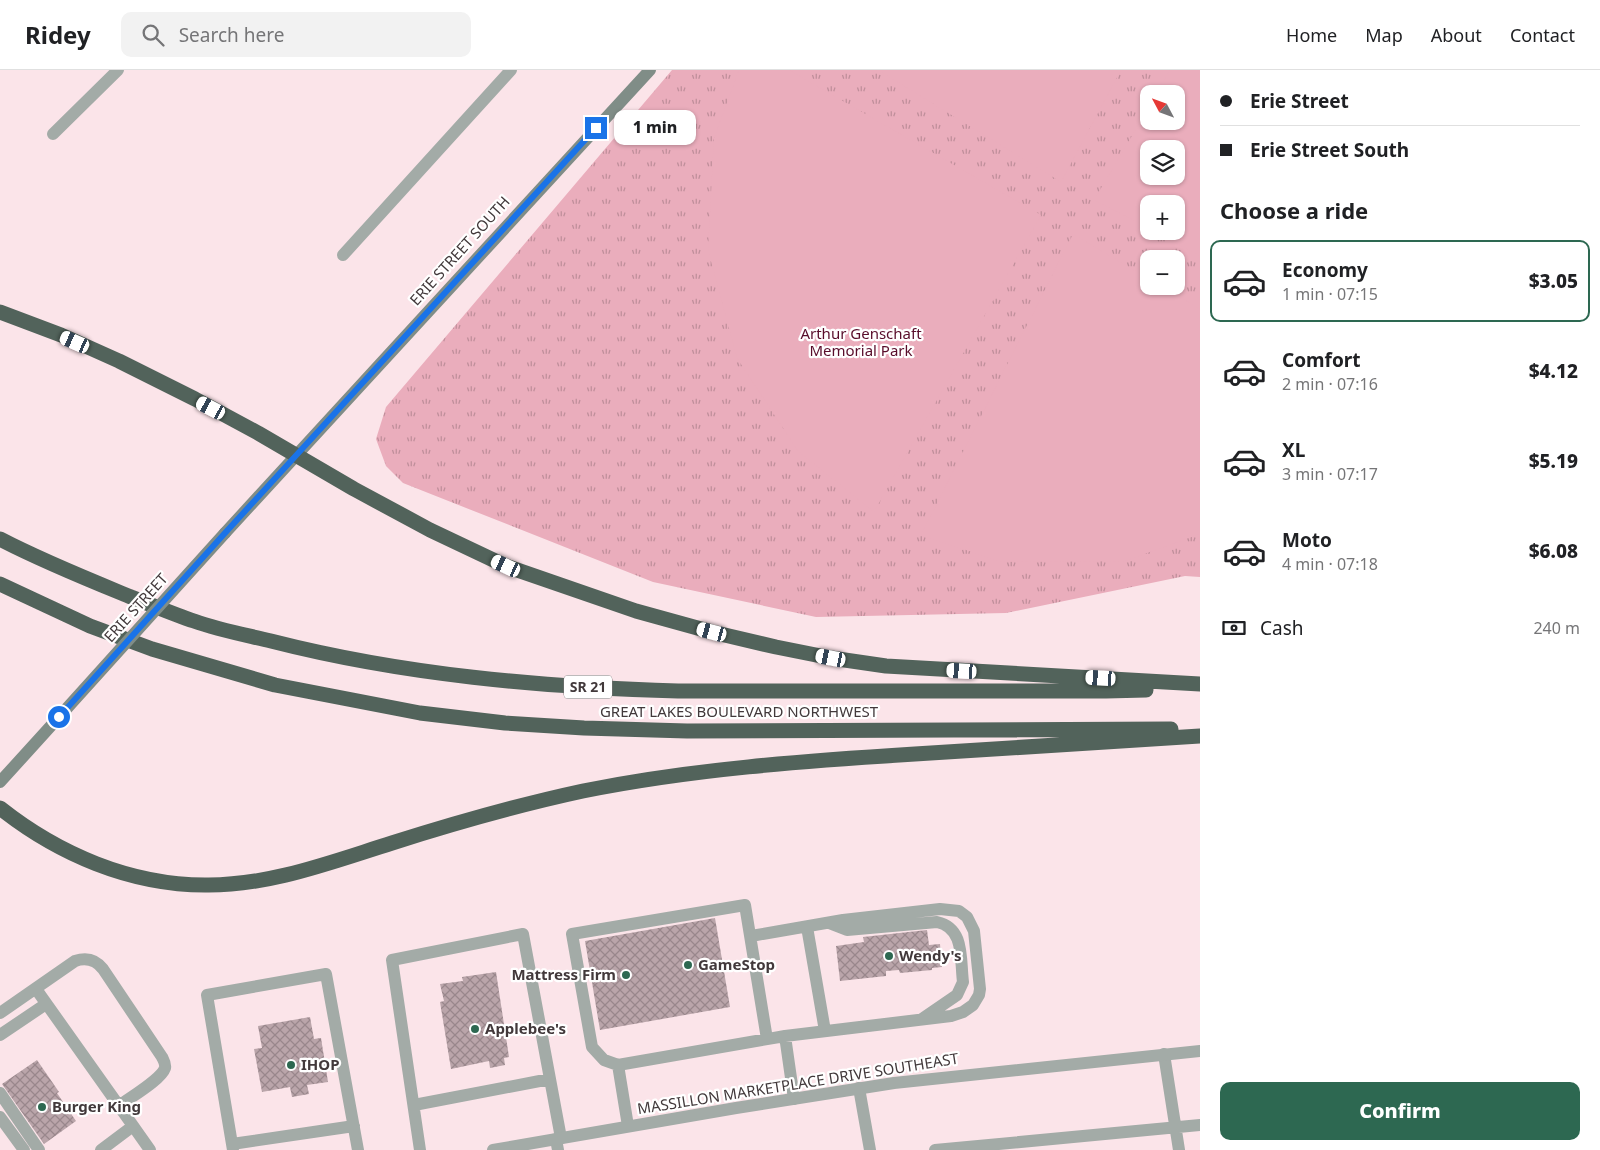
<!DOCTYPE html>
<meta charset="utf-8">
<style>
:root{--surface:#fff;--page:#f2f2f2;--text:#202124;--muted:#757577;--line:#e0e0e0;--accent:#2d6851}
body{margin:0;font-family:"Noto Sans",sans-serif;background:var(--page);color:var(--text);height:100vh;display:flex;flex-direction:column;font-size:19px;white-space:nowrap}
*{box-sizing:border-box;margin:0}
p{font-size:16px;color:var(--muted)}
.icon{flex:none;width:28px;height:28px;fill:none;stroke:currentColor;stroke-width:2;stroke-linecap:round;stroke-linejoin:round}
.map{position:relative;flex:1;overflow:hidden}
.side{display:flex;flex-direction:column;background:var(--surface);width:400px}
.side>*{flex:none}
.hud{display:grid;align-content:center;height:110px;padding:0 20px;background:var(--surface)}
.needle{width:32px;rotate:311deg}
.buttons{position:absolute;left:1140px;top:15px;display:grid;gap:10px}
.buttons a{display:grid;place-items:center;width:45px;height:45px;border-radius:10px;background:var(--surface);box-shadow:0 1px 4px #0004;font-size:25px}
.end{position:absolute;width:22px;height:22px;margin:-11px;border:6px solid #1a73e8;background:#fff;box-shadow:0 0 0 2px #fff}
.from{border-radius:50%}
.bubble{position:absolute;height:35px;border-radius:10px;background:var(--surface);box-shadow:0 1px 4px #0004;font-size:16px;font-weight:800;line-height:35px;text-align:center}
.car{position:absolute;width:15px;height:30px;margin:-15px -8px;border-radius:6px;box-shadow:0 0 4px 1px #0007;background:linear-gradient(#fff 24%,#345 0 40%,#fff 0 76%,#345 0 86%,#fff 0)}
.hud b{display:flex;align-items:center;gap:18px;height:48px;font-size:19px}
.hud b+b{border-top:1px solid var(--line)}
.hud i{width:12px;height:12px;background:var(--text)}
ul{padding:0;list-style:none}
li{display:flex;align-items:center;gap:15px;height:82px;margin:0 10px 8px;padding:0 10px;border:2px solid transparent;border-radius:10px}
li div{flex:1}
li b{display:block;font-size:19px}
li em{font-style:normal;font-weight:800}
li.selected{border-color:var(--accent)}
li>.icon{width:45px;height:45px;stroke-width:1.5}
h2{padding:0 20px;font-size:22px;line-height:60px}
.pay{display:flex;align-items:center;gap:12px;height:55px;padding:0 20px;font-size:19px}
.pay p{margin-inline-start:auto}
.button{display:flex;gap:10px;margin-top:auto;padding:10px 20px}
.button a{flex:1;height:58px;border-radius:10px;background:var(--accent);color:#fff;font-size:20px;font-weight:800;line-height:58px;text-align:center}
header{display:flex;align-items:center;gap:30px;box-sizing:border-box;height:70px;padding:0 25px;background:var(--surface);border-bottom:1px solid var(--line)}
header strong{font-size:24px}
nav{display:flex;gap:28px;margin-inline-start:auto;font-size:18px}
.search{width:350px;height:45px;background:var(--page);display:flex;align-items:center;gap:12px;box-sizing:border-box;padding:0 18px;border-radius:10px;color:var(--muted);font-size:19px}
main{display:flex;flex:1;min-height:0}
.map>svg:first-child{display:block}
</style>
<header>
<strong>Ridey</strong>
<div class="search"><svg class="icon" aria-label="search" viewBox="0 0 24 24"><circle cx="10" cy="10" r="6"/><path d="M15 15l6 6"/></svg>Search here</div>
<nav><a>Home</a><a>Map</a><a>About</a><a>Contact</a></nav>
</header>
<main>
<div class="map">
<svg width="1200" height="1080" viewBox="0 0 1200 1080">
<defs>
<pattern id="grass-tufts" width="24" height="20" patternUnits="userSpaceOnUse" patternTransform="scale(1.25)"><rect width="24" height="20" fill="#eaadbc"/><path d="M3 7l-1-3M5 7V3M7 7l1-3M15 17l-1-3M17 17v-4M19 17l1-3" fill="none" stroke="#bf8e9a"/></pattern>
<pattern id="building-cross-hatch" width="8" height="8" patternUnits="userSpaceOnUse" patternTransform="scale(1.25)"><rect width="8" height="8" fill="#baa5aa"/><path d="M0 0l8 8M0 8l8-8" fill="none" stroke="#99878c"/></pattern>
</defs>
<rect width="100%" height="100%" fill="#fbe4e9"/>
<path fill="url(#grass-tufts)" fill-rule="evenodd" d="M 672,0 L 1200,0 L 1200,507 L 1185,506 L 1006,543 L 816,547 L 653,512 L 403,413 L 386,396 L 376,369 L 386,337 ZM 1149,24 L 1176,24 L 1176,51 L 1149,51 ZM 1149,79 L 1176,79 L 1176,106 L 1149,106 ZM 1149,134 L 1176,134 L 1176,161 L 1149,161 ZM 1149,189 L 1176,189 L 1176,216 L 1149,216 Z"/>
<path fill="#eaadbc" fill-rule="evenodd" d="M 739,0 L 789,0 L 1041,145 L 874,442 L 798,381 L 737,288 L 708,180 L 714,68 Z
M 878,0 L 1121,0 L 1061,112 Z
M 1170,0 L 1200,0 L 1200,186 L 1154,161 L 1176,161 L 1176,134 L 1149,134 L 1149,158 L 1094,130 L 1149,37 L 1149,51 L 1176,51 L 1176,24 L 1156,24 ZM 1149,79 L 1176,79 L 1176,106 L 1149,106 Z
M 1073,164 L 1149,209 L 1149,216 L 1162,216 L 1200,239 L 1200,464 L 1125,491 L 1002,492 L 921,465 Z"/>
<path fill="url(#building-cross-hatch)" d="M 715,848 L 730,937 L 600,960 L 585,871 Z
M 927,860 L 929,875 L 940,874 L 942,897 L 932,898 L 932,900 L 900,903 L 899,900 L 886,901 L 886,906 L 840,911 L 836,876 L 864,872 L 863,867 Z
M 496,902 L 509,987 L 504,988 L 505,995 L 490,998 L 489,991 L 451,999 L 440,932 L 444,931 L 440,914 L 463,911 L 462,907 Z
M 310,947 L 314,969 L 321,968 L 328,1012 L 307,1015 L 309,1024 L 292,1027 L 290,1017 L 262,1022 L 254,979 L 262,978 L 258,956 Z
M 37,990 L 59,1022 L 57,1023 L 76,1051 L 44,1074 L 2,1014 Z"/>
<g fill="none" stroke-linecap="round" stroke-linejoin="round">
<path stroke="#a3aba7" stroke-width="12" d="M 53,64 L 118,0
M 343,185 L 511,0
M 829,853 L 847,860 L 937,852 C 965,858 960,889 963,912 L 957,925 L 922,949
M 807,857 L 825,961
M 0,943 L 75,891 C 87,887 96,890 103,899 L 162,987 C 164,991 166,994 165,998 C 161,1010 129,1028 119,1036 L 36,919
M 0,965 L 46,934
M 785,966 L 794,1029
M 1164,984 L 1179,1080
M 618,995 L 785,966 L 951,946 L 963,942 L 973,935 L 979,925 L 980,919 L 974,861 L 967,847 L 959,841 L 940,839 L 843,850 L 751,866
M 859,1018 L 870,1080
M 0,1023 L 39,1080
M 414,1035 L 550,1009
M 119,1036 L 150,1080
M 0,1047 L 24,1080
M 628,1056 L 618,995 L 604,990 L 592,977 L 572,864 L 745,835 L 767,969
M 556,1069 L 558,1080
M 232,1074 L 354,1056
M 101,1080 L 133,1056
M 233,1080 L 207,925 L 326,904 L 358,1080
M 420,1080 L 392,890 L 523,864 L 561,1068
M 935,1080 L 1200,1055"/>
<path stroke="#a3aba7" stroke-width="12" d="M 493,1080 L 736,1038 L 894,1013 L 1200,981"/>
<path stroke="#808d87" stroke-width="12" d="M 225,463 L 650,0
M 0,712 L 59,647"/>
<path stroke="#52635b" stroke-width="15" d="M 0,242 L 61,265 L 119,291 L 195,329 L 258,363 L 354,419 L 430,460 L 506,496 L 636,541 L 712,562 L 776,577 L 831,588 L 886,596 L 1200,614
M 0,469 C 42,491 87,509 131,527 C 152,535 173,544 194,551 C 219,560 246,565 271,571 C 404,605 541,617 678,621 L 1106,621 L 1146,620
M 0,514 L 90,556 L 152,579 L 275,615 L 420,643 L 505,653 L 584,658 L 687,661 L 1171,659
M 0,738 C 58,784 130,815 205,815 C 269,816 331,792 392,773 C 455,753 518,735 583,721 C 693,699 804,691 915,684 C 1010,678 1105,672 1200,666"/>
<path stroke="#808d87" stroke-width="12" d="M 59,647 L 225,463"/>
</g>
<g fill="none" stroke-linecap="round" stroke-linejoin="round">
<path stroke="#1a73e8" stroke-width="6" d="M 59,647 L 225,463 L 596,58"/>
</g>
<g fill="#2d6851" stroke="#fff" stroke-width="2">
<circle cx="889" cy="886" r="5"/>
<circle cx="688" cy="895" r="5"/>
<circle cx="626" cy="905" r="5"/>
<circle cx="475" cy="959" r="5"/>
<circle cx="291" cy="995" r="5"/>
<circle cx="42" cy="1037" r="5"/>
</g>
<g text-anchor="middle" stroke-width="4.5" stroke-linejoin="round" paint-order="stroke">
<rect fill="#fff" stroke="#7b7476" stroke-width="1" x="564" y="605.5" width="48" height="23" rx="4"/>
<g font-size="14" font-weight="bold" fill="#42393b">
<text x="588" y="622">SR 21</text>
</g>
<g font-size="15" fill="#42393b" stroke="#fff">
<text transform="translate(460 181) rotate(-48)" y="5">ERIE STREET SOUTH</text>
<text transform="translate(136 538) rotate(-48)" y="5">ERIE STREET</text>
<text x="739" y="647">GREAT LAKES BOULEVARD NORTHWEST</text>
<text transform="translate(798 1014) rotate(-9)" y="5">MASSILLON MARKETPLACE DRIVE SOUTHEAST</text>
</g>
<g font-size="15" fill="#590d2b" stroke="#fff">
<text x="861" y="269">Arthur Genschaft<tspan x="861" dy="17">Memorial Park</tspan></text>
</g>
<g font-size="15" font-weight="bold" fill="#42393b" stroke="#fff" text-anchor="start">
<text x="899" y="891">Wendy's</text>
<text x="698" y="900">GameStop</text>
<text x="616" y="910" text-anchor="end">Mattress Firm</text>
<text x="485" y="964">Applebee's</text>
<text x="301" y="1000">IHOP</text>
<text x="52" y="1042">Burger King</text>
</g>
</g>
</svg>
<div class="buttons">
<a><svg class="needle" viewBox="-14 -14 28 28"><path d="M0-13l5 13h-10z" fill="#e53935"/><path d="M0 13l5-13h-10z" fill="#757577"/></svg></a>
<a><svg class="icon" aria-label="layers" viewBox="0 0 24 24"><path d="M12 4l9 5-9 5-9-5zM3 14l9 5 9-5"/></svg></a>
<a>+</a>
<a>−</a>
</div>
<i class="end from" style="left:59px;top:647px"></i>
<i class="end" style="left:596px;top:58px"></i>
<div class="bubble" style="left:614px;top:40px;width:82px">1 min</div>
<i class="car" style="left:75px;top:272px;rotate:294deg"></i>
<i class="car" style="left:211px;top:338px;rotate:298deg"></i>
<i class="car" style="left:506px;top:496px;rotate:295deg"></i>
<i class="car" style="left:712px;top:562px;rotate:285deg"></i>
<i class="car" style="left:831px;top:588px;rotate:281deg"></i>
<i class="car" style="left:962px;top:601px;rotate:273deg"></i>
<i class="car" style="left:1101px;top:608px;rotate:273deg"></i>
</div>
<section class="side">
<div class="hud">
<b><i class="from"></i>Erie Street</b>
<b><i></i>Erie Street South</b>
</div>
<h2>Choose a ride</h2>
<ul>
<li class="selected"><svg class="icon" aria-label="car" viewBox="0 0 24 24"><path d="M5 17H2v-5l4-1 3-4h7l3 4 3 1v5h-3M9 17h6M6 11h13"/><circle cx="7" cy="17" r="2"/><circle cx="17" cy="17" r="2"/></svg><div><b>Economy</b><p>1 min · 07:15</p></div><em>$3.05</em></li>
<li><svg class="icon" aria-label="car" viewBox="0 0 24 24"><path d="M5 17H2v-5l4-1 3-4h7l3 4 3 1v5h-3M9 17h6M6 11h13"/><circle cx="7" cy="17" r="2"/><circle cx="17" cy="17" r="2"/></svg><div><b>Comfort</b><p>2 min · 07:16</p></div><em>$4.12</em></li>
<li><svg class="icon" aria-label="car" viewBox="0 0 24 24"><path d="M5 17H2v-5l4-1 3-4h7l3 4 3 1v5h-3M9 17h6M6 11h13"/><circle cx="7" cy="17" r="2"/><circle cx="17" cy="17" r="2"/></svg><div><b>XL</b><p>3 min · 07:17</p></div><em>$5.19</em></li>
<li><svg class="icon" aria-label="car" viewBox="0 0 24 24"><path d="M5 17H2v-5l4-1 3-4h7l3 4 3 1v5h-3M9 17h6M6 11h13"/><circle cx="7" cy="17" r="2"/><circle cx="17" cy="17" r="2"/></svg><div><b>Moto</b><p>4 min · 07:18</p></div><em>$6.08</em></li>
</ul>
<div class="pay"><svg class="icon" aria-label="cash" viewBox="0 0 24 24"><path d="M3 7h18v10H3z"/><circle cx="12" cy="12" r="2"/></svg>Cash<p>240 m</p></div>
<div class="button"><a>Confirm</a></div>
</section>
</main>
